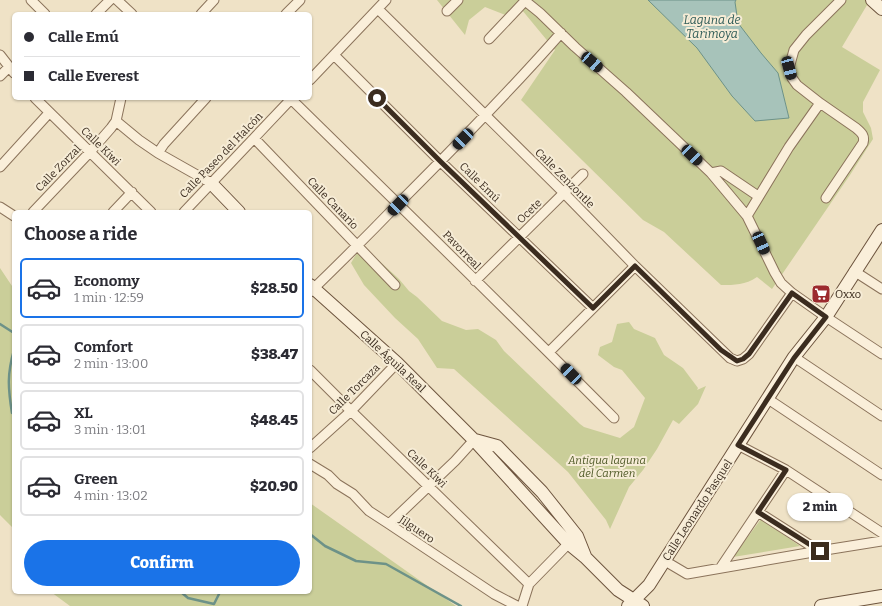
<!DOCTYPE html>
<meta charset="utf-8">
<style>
:root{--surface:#fff;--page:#f7f7f7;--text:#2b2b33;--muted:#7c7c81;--line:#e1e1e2;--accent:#1a73e8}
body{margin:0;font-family:Bitter,serif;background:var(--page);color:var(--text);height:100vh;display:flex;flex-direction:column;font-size:15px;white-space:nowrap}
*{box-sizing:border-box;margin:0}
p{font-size:13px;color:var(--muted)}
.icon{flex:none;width:22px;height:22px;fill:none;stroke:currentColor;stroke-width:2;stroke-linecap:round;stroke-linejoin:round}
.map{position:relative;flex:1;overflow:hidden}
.drawer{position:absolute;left:12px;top:210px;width:300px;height:384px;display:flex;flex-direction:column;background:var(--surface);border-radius:6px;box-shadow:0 1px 3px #0004}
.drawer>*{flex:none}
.hud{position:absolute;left:12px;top:12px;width:300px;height:88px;border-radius:6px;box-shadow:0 1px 3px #0004;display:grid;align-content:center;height:88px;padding:0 12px;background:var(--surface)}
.end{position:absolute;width:18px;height:18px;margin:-9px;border:5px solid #3b2c1f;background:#fff;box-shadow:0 0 0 2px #fff}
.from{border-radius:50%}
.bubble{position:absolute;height:28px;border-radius:14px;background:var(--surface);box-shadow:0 1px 3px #0004;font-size:13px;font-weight:800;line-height:28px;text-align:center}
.car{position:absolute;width:12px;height:24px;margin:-12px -6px;border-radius:5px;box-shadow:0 0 3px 1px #0007;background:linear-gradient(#222 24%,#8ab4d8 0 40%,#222 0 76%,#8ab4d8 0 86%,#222 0)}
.hud b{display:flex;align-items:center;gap:14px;height:38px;font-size:15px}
.hud b+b{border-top:1px solid var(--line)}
.hud i{width:10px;height:10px;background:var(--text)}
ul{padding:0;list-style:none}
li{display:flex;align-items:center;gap:12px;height:60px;margin:0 8px 6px;padding:0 4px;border:2px solid var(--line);border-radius:6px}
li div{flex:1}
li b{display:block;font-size:15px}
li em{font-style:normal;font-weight:800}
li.selected{border-color:var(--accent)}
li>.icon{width:36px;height:36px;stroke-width:1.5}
h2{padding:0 12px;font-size:18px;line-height:48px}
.cta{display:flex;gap:8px;margin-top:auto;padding:8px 12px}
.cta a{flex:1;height:46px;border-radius:24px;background:var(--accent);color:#fff;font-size:16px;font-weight:800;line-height:46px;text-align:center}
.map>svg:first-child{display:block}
</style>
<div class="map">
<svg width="882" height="606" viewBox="0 0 882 606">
<rect width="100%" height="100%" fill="#efe2c6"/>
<path fill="#cace99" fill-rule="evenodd" d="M 437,0 L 870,0 L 842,47 L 880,70 L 863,102 L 863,112 L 871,128 L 873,139 L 850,175 L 772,289 L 757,277 C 745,285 735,285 721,285 L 664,232 L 643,220 L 521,100 L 555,50 L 522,10 L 508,16 L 485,7 L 469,20 L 465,35 ZM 785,101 L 789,118 L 767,119 Z
M 358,251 L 375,257 L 399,279 L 409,291 L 417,297 L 442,321 L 466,330 L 478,329 L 496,340 L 504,351 L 580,424 L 584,427 L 620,438 L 634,427 L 645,398 L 622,370 L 614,367 L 598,355 L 600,347 L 612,342 L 617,324 L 629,322 L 634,329 L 655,338 L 664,355 L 683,368 L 698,388 L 697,390 L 706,386 L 698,404 L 679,424 L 673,420 L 657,449 L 643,470 L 629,487 L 610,529 L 606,520 L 568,472 L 454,369 L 437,368 L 418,339 L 395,318 L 364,285 L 351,263 Z
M 0,268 L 14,289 L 14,529 L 0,515 Z
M 310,503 L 456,606 L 70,606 L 51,592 L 310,592 Z
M 761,519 L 800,546 L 733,557 Z"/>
<path fill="#a7c3ba" stroke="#6d9288" d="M 648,0 L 736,0 L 735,2 L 738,23 L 761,53 L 778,73 L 789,118 L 755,121 L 732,96 L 697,48 Z"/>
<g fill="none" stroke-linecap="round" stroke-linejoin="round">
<path stroke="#6d9288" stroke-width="2.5" d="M 0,324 L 14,333
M 14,350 C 7,374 8,388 12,413 L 14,414
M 310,534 L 325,546 L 356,561 L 386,564 L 461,606
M 181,592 L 188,598 L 214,604 L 220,592"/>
<defs>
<path id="street" d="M 31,0 L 45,14
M 117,0 L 132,14
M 524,0 L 540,13 L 575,47 L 626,92 L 711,173 L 747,216 L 775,273 L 781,283 L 792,293 L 826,317 L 882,354
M 378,9 L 564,193 L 635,266 L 730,358 L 737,361 L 743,359 L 749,354 L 792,293
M 447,11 L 458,0
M 96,14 L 110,0
M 201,14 L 214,0
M 286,14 L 300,0
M 489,39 L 525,1
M 0,55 L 14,73
M 334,55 L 441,162 L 593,308
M 0,76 L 9,67
M 310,80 L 386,0
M 35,98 L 151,212
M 291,99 C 399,205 507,310 614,418
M 116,121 L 139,140 L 158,153 L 211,183
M 254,138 L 395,285
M 158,153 L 164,144 L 206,98
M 0,167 L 49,113
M 711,173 L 721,171 L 758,196
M 826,198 L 863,143 C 865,136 862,133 856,128 L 820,103 L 797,85 L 792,78 L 789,68 L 794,50 L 806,35 L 841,0
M 0,207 L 14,216
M 33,212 L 90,152 L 111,128 L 116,121 L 121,98
M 113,212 L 132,192
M 184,212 L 292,98
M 747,216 L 789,147 L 820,103
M 854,271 L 882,289
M 475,281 L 583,174
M 310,292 C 340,263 369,234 398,204 C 454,148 509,92 561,33
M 549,352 L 635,266
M 794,357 L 882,416
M 310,370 L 351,411 L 529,584
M 768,399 L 882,475
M 738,445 L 786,470 L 882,533
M 310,448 L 351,411 L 397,363
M 310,464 L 328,475 L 337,484 L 353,494 L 369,511 L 389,524 L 494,594 L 517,606
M 758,512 L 819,551
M 389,524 L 455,461 L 474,440
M 665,561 L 687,574 L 819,551 L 882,541
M 721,567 L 786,470
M 522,606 L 529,584 L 572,540"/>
<path id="secondary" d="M 872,0 L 882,9
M 211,183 L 239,212
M 310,285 L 397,363 L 474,440 L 568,543 L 585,557 L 618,590 L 643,606
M 475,440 L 497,446 L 542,492 L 577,536 L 585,556
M 628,606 L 649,585 L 794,357 L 826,317 L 882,230
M 821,606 L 882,596"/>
</defs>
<use href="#street" stroke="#8b735b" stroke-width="11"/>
<use href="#secondary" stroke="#6d543e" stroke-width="14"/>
<use href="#street" stroke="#faefda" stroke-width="9"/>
<use href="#secondary" stroke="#faefda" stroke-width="12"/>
</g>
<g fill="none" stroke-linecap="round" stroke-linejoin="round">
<path stroke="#3b2c1f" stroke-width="5" d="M 377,98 L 441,162 L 593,308 L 635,266 L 721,350 L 737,361 L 743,359 L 749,354 L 792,293 L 826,317 L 794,358 L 738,445 L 786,470 L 758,512 L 820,551"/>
</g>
<defs>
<symbol id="supermarket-square" viewBox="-11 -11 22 22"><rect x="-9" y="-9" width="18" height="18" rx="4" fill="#9c2a2e" stroke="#f6ecd6"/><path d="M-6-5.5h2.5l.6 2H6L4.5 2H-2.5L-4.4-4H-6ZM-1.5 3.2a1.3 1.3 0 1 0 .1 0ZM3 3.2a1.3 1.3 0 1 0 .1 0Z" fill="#fff"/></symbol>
</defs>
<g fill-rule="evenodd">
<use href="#supermarket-square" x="810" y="283" width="22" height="22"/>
</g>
<g text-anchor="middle" stroke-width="4" stroke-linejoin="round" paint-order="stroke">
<g font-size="11" fill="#3b2c1f" stroke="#f6ecd6">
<text transform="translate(101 146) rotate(44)" y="4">Calle Kiwi</text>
<text transform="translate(221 155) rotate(-46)" y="4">Calle Paseo del Halcón</text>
<text transform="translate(58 168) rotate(-46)" y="4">Calle Zorzal</text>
<text transform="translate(565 178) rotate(45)" y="4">Calle Zenzontle</text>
<text transform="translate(480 182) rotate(44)" y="4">Calle Emú</text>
<text transform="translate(333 203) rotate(46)" y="4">Calle Canario</text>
<text transform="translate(529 211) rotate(-44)" y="4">Ocete</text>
<text transform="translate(462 250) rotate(46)" y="4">Pavorreal</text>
<text transform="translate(393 361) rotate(43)" y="4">Calle Águila Real</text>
<text transform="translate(354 389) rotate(-45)" y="4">Calle Torcaza</text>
<text transform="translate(427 468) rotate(44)" y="4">Calle Kiwi</text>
<text transform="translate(697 510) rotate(-57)" y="4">Calle Leonardo Pasquel</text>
<text transform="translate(417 529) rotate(34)" y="4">Jilguero</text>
</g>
<g font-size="11" fill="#3b2c1f" stroke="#f6ecd6" text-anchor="start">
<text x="835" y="298">Oxxo</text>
</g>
<g font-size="11" font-style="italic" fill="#4d5825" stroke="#f6ecd6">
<text x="607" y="464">Antigua laguna<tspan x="607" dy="13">del Carmen</tspan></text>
</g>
<g font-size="12" font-style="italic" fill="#2e5b57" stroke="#f6ecd6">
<text x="712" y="24">Laguna de<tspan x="712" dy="14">Tarimoya</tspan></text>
</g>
</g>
</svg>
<i class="end from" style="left:377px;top:98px"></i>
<i class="end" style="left:820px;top:551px"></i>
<div class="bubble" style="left:787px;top:493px;width:66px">2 min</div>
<i class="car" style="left:592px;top:62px;rotate:131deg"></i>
<i class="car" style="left:789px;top:68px;rotate:165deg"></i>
<i class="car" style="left:463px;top:139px;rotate:224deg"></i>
<i class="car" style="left:692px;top:155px;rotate:134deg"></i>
<i class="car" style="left:398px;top:205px;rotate:224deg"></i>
<i class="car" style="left:761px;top:243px;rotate:156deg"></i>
<i class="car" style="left:571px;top:374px;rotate:315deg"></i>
<div class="hud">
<b><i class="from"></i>Calle Emú</b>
<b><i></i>Calle Everest</b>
</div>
<section class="drawer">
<h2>Choose a ride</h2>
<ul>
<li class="selected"><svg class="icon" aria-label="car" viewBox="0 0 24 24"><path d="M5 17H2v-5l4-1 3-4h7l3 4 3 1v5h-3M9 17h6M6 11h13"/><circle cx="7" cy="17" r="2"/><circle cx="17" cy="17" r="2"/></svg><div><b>Economy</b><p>1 min · 12:59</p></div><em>$28.50</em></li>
<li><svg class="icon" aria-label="car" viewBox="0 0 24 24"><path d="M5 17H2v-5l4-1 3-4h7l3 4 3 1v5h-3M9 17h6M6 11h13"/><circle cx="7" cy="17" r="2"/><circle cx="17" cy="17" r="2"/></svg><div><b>Comfort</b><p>2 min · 13:00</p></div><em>$38.47</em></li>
<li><svg class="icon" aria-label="car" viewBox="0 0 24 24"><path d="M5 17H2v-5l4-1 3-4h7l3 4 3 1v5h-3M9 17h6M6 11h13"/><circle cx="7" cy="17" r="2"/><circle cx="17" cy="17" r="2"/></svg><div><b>XL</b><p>3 min · 13:01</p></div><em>$48.45</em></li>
<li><svg class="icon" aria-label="car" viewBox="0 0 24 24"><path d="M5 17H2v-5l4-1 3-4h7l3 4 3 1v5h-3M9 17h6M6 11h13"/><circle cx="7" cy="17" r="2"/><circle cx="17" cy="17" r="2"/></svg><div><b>Green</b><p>4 min · 13:02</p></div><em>$20.90</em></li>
</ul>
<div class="cta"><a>Confirm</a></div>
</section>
</div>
